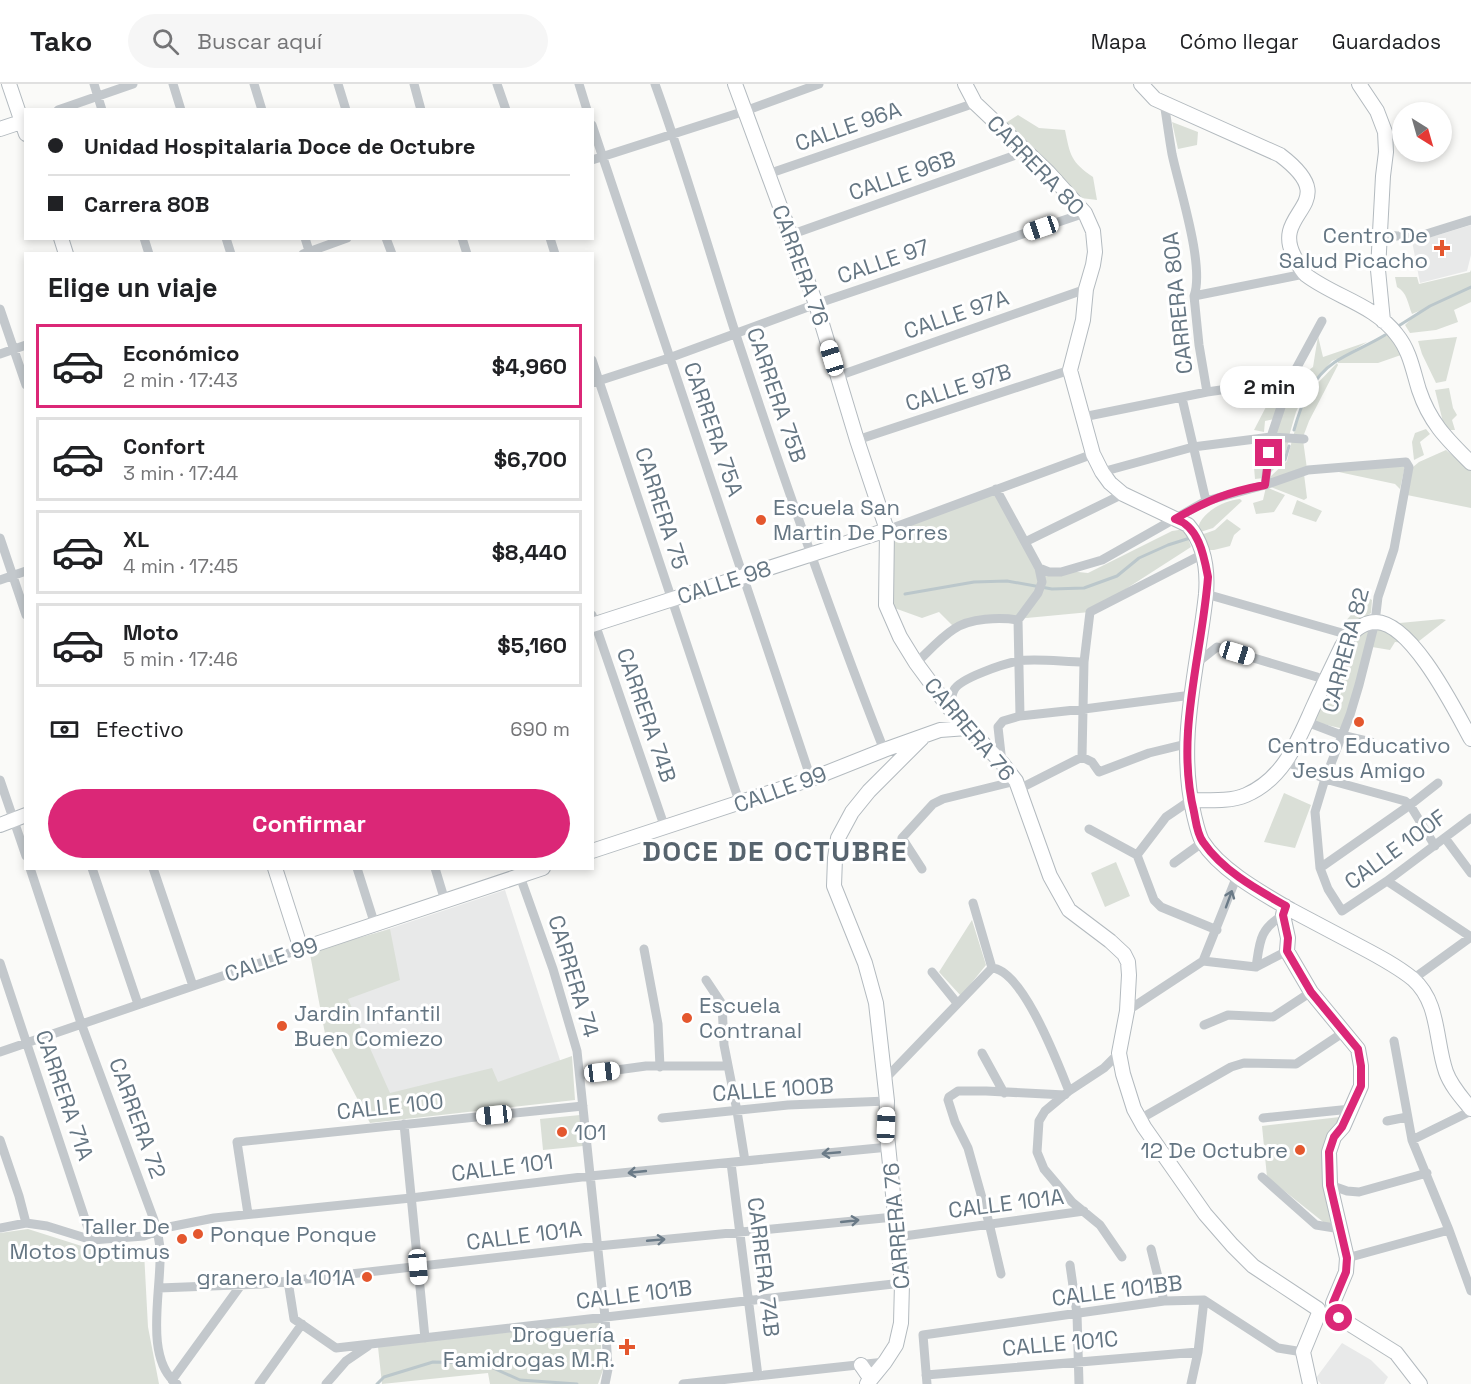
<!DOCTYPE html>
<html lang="es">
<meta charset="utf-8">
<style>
:root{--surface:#fff;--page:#f6f6f6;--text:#202124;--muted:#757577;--line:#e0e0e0;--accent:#db2777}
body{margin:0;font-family:"Space Grotesk",sans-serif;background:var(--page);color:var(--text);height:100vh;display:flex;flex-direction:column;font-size:22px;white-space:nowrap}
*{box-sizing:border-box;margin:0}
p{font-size:20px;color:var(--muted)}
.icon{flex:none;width:33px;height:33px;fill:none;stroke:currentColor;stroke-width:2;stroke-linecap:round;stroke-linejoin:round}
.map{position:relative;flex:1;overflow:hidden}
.details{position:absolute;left:24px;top:168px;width:570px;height:618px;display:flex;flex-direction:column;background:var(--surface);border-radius:0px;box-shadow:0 3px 9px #0003}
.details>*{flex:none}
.top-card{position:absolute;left:24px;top:24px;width:570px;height:132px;border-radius:0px;box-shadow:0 3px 9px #0003;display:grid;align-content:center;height:132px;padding:0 24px;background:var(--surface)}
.needle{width:39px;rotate:143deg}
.fabs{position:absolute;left:1392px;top:18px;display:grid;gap:12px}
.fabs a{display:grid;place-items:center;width:60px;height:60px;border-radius:50%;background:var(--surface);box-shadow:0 3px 9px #0003;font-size:30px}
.end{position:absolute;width:27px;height:27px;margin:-14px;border:8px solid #db2777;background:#fff;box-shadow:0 0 0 3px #fff}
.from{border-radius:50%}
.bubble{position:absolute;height:42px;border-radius:21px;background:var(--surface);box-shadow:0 3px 9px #0003;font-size:20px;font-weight:600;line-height:42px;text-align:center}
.car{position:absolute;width:18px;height:36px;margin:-18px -9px;border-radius:8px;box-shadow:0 0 4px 2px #0007;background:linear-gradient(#fff 24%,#345 0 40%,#fff 0 76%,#345 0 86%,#fff 0)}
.top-card b{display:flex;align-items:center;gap:21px;height:57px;font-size:22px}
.top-card b+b{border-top:2px solid var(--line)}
.top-card i{width:15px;height:15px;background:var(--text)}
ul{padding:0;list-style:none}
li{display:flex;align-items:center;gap:18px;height:84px;margin:0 12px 9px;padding:0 12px;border:3px solid var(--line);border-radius:0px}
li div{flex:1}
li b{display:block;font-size:22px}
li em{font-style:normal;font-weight:600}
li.active{border-color:var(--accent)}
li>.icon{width:54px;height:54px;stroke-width:1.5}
h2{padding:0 24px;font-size:27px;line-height:72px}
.pay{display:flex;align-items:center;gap:15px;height:66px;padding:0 24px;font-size:22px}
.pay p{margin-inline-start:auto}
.cta{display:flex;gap:12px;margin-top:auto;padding:12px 24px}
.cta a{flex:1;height:69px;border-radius:36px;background:var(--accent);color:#fff;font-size:24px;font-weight:600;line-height:69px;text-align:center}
header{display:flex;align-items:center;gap:36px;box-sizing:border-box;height:84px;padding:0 30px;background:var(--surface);border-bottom:2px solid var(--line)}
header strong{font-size:28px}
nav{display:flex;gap:33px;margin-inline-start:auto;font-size:21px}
.search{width:420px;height:54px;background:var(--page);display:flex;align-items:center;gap:15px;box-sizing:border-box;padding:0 21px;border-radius:33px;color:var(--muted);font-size:22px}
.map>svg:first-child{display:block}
</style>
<header>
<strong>Tako</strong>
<div class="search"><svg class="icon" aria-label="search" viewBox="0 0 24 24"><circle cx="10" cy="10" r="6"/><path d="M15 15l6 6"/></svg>Buscar aquí</div>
<nav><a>Mapa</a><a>Cómo llegar</a><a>Guardados</a></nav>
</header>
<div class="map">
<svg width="1471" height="1300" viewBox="0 0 1471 1300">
<rect width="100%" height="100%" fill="#fafaf8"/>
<path fill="#e8e9e9" d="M 1471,141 L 1471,171 L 1467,187 L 1420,199 L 1412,157 L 1438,151 Z
M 505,806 L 569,1004 L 393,1025 L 326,866 Z
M 1342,1259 L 1371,1276 L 1388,1293 L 1384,1300 L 1321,1300 L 1316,1294 Z"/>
<path fill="#dadfd7" d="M 1018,31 L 1039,44 L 1065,46 C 1070,71 1071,78 1093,93 L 1097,116 L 1081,114 L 1004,40 Z
M 1172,38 L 1198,48 L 1197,61 L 1178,65 Z
M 1471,186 L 1471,218 L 1454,226 L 1458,238 L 1436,246 L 1410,249 L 1405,241 L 1419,227 L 1412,230 C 1408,220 1407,208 1397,203 L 1395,193 L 1417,193 L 1419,200 L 1470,188 Z
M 1389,248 L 1394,253 L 1401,271 L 1378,279 L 1338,279 L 1337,275 L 1332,277 L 1307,305 L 1296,328 L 1289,352 L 1274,351 L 1294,297 L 1313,283 L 1318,252 L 1323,273 L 1367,258 L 1339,275 Z
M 1457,253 L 1446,297 L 1436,299 L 1422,270 L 1418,257 Z
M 1337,279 L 1338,281 L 1309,337 L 1303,353 L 1293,353 L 1300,328 L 1311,306 Z
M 1285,300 L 1274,335 L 1265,337 L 1264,348 L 1254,346 L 1268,319 L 1272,303 Z
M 1449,304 L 1453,324 L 1457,331 L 1452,336 L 1455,346 L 1450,346 L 1444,342 L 1435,306 Z
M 1426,345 L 1430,350 L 1420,358 L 1424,371 L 1414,376 L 1412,358 L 1415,349 Z
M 1272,355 L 1289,356 L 1284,375 L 1268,391 Z
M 1269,356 L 1264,394 L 1255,395 L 1252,359 Z
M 1292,356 L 1303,356 L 1307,385 L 1267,400 L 1268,395 L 1287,377 Z
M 1446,366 L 1471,386 L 1471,424 L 1407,411 L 1413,383 L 1419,378 Z
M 1405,382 L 1400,405 L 1395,400 L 1334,387 Z
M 1304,390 L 1307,414 L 1304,416 L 1268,402 Z
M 1266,403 L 1285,411 L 1274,428 L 1256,430 L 1253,419 L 1263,416 Z
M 996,405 L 1039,484 L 1088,489 L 1172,447 L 1185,445 L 1191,463 L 1090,528 L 952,541 L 939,528 L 922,534 L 886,521 L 887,446 Z
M 1240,415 L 1242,417 L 1213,444 L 1197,449 C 1198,430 1222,417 1240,415 Z
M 1297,416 L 1322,427 L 1316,438 L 1292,430 Z
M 1227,435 L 1241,445 L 1234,451 L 1230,462 L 1214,466 L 1206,466 L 1198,452 L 1215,446 Z
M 1367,513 L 1372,516 L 1371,529 L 1349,543 L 1343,540 Z
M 1442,535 L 1446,536 L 1414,561 L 1389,540 Z
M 1377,542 L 1406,559 L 1395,558 L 1390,566 L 1372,563 Z
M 1372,544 L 1344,645 L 1310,637 L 1327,599 L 1338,601 L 1338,598 L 1328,596 C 1339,574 1348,553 1372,544 Z
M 1284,709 L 1311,721 L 1295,764 L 1264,758 Z
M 1116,778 L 1130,812 L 1105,823 L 1091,789 Z
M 972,836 L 986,881 L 961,912 L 939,888 Z
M 390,845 L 400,896 L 348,915 L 390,1009 L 492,984 L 498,998 L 572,972 L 575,1016 L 370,1039 L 326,955 L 310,870 L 330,862 Z
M 580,1031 L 583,1062 L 543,1066 L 540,1035 Z
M 1340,1033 C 1312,1077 1323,1097 1332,1145 L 1267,1093 L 1262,1042 Z
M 28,1145 L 91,1165 L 144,1168 L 148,1243 L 159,1300 L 0,1300 L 0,1149 Z
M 599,1238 L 603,1286 L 598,1300 L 490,1300 L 488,1289 L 382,1300 L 378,1263 Z"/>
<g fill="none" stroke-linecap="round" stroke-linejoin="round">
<path stroke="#bbc7cb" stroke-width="3" d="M 1400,241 L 1430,222 L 1471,203
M 1294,346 C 1301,321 1311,294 1335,278 C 1350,268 1369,261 1385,251
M 1285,376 L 1289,362
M 905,510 L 974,498 L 1007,497 L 1052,505 L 1084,504 L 1117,492 L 1139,474 L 1168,461 L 1190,454
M 377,1300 L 384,1293 L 433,1278 L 482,1279 L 520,1296 L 577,1300"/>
<defs>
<path id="secondary" d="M 9,0 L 26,50
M 735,0 L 816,220 L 857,356 L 887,446 L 886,521 L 900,553 L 916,579 L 950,625 L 1002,679 L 1016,697 L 1050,792 L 1069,826 L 1110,857 L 1124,870 L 1128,878 L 1129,891 L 1127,927 L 1119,969 L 1123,990 L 1134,1025 L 1144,1043 L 1205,1130 L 1232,1161 L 1253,1182 L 1318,1225
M 965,0 L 975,19 L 1048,88 L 1085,129 L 1093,147 L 1095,168 L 1093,181 L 1086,205 L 1083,236 L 1070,286 L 1093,370 L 1102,388 L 1110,399 L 1123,410 L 1188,441 C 1204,460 1208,485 1206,510 C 1198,585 1176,656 1194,731 C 1196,739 1198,749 1202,757 C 1220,786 1262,809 1291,826 C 1314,838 1336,850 1359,862 C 1378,872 1397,882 1413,895 C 1440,919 1435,957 1446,988 C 1451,1002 1462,1014 1471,1025
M 1141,0 L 1155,15 L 1280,71 C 1346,121 1270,126 1294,172 C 1297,178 1301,187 1306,191 C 1335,213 1375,221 1397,251 C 1410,267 1413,287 1419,306 C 1430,339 1447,355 1471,379
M 1359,0 L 1377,27 L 1385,48 L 1386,68 L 1383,92 L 1378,186 L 1383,237
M 0,45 L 21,38
M 61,154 L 66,170
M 592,541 L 887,446
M 1191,716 C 1209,716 1230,718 1246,711 C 1285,694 1298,656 1314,621 C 1323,601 1333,581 1342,562 C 1349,551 1361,538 1376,538 C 1412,539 1455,626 1471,655
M 0,741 L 26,731
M 592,767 L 811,695 L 884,666 L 940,646 L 967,644
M 275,784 L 301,865 L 543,784
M 1285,822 L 1283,831 L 1288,854 L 1287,867 L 1311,908 L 1358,965 L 1361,982 L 1361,1002 L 1343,1043 L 1334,1053 L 1329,1068 L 1330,1101 L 1347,1174 L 1346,1188 L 1333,1219
M 1332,1229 L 1396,1269 L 1420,1300
M 861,1281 L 870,1294 L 867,1300
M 867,1300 L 885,1278 L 896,1261 L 901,1239 L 902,1199 L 886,1041 L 887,1017 L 876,919 L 865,879 L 834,802 L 835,774 L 838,754 L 852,728 L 869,707 L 922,654
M 1310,1300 L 1303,1268 L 1319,1229"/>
</defs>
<use href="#secondary" stroke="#b3babf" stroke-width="16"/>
<path stroke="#c3c8cc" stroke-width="9" d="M 94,0 L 102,26
M 173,0 L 181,26
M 254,0 L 262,26
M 338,0 L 346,26
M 414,0 L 421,26
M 497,0 L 506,26
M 579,0 L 587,26
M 655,0 C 685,83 709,167 736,251 C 782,390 830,529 884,666
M 1164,19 C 1167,36 1169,53 1172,70 C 1179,103 1205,182 1194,212 L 1199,261 L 1207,308
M 58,26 L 133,0
M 592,41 L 811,695
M 592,76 L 745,27 L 819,0
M 768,90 L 975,19
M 1380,150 L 1397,152 L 1423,151 L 1471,136
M 790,151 L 1027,67
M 144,154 L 149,170
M 226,154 L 231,170
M 305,154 L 310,170
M 386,154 L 392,170
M 462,154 L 467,170
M 550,154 L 555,170
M 303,170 L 347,154
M 1194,212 L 1304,190
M 0,225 L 26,301
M 0,270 L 26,261
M 592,276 L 740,720
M 838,292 L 1086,205
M 592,299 L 669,274 L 816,220 L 1085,129
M 1182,314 L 1206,417
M 1083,333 L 1207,308 L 1290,296
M 857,356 L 1070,286
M 1102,388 L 1193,363 L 1271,353 L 1304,355
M 1265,401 L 1271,353 L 1290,296 L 1322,237
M 996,405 L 1039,484 L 1042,498 L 1038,509 L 1018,536
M 887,446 L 1093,370
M 0,454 L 26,531
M 1025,458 L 1123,410
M 1039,484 L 1049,488 L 1061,488 L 1102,476 L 1206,417 L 1265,401 L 1308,386 L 1406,378 L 1409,383 L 1394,465 L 1378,513 L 1375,538 L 1359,601 L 1350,631 L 1325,695 L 1315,728 L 1320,784 L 1328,805 L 1342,827 L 1387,797 L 1471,734
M 0,496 L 26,487
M 1206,510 L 1349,551
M 592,531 L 665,744
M 1018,536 L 1020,632
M 1198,578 L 1217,563 L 1317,593
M 916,579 C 928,568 940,554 954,545 C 970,534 1000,533 1018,536
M 950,625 C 951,619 951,612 954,606 C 960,594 1004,580 1018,577 C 1035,574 1065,578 1084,578
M 1307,638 L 1341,651 L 1371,658
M 1186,660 L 1149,669 L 1099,688 L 1092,678 L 1082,673 L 1084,578 L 1090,528 L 1203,470
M 1287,678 L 1325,695 L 1405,717 L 1410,721 L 1435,762
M 1002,679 L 998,643 L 1003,637 L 1020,632 L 1084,625 L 1192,611
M 0,696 L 26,772
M 1019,705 L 1082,673
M 1089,745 L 1137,771 L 1154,816 L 1161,823 L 1217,846
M 1445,754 L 1471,789
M 1137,771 L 1166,733 L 1191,716
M 1174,779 L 1203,758
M 30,784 L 81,939 L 154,1136 C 157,1146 160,1157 160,1167 C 162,1205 143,1274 177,1300
M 92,784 L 138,920
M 153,784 L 193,902
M 357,784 L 375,841
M 435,784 L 445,817
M 517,784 L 553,885 L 577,967 L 605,1233 L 608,1285 L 605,1300
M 1320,784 L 1410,721 L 1438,699
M 922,785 L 902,754 L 933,720 L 943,715 L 1016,697
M 1387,797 L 1471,853
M 973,819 L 992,884 C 1023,886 1058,980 1069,1007
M 644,865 L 658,940 L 660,983
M 1203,877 L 1237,792
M 0,879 L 92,1156
M 1256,883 C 1260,857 1259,846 1283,831
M 932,888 L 957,919
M 1413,895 L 1471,853
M 706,896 L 722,920 L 724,961 L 737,1027 L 745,1077
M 1127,927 L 1203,877 L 1256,883 L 1287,867
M 1204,941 L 1228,931 L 1273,933 L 1311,908
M 1394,957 L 1412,1056 L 1449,1146 L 1471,1207
M 0,968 L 301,865
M 982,969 L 1004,1009
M 1119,969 L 1104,984 L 1069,1007 L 1045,1027 L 1039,1037 L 1037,1068 L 1044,1085 L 1072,1118 L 1100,1141 L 1122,1173
M 580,991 L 646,982 L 728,982
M 885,995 L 992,884
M 662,1034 L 788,1021 L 887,1017
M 1263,1034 L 1351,1025
M 1140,1035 L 1231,983 L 1244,979 L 1296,980 L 1344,948
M 1387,1037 L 1407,1033
M 404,1040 L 425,1254
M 0,1056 L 19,1112 L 26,1139
M 1412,1056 L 1471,1027
M 731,1079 L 758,1292
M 1262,1093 L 1316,1141 L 1341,1145
M 1330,1101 L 1347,1107 L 1359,1108 L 1427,1089
M 248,1130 L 237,1058 L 583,1022
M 0,1144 L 26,1139 L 47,1142 L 92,1156 L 144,1152 L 169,1143 L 214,1134 L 411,1114 L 590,1092 L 889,1063
M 897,1153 L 1084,1127
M 1151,1165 L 1164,1217
M 1347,1174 L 1449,1146
M 1070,1181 L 1077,1230 L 1079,1300
M 1001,1190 L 989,1139 L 968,1064 L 955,1038 L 948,1016 L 949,1013 L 958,1007 L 986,1007 L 1065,1011
M 288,1197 L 294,1235 L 336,1264 L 902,1199
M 159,1204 L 262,1200 L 598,1162 L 894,1133
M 926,1291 L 1198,1268
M 172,1296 L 241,1201
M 259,1300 L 302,1240
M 326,1300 L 346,1277 L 368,1262
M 683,1300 L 885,1278
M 927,1300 L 923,1251 L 1164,1217 L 1204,1216 L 1278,1264 L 1303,1268
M 1191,1300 L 1198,1268 L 1204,1216"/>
<use href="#secondary" stroke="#fff" stroke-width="14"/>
</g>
<defs><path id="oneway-shaft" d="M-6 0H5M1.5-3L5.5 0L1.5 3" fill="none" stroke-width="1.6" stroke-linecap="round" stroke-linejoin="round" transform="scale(1.5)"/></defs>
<g stroke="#6a7a87">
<use href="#oneway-shaft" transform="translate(1229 815) rotate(-70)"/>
<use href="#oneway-shaft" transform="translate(831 1069) rotate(175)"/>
<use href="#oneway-shaft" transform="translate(637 1088) rotate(174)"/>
<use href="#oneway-shaft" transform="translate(850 1137) rotate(-6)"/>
<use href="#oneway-shaft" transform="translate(656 1156) rotate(-5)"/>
</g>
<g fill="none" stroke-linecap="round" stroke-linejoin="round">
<path stroke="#db2777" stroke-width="8" d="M 1269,369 L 1265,401 C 1228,408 1208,416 1175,435 C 1199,442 1204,472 1208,493 C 1202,571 1175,650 1194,728 C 1196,738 1197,750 1203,758 C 1223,787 1256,805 1286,822 L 1283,831 L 1288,854 L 1287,867 L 1311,908 L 1358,965 L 1361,982 L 1361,1002 L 1342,1043 L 1334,1053 L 1329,1068 L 1330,1101 L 1347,1174 L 1346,1188 L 1333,1219 L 1334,1226 L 1339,1234"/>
</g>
<g fill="#e4572e" stroke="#fff" stroke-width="2">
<path d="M1439 155h6v6h6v6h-6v6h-6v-6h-6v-6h6z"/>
<circle cx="761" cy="436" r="6"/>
<circle cx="1359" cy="638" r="6"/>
<circle cx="687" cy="934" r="6"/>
<circle cx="282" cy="942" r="6"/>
<circle cx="562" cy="1048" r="6"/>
<circle cx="1300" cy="1066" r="6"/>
<circle cx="198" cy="1150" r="6"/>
<circle cx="182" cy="1155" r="6"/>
<circle cx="367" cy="1193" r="6"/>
<path d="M624 1254h6v6h6v6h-6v6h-6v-6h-6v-6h6z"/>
</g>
<g text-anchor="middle" stroke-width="6" stroke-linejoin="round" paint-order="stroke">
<g font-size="22" fill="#657683" stroke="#fff">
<text transform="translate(848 42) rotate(-19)" y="8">CALLE 96A</text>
<text transform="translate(1036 81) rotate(46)" y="8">CARRERA 80</text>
<text transform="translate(902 91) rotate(-19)" y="8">CALLE 96B</text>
<text transform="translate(883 177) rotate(-19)" y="8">CALLE 97</text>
<text transform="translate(801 181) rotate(70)" y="8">CARRERA 76</text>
<text transform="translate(1177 219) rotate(-96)" y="8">CARRERA 80A</text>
<text transform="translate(956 230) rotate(-19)" y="8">CALLE 97A</text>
<text transform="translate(958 303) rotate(-18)" y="8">CALLE 97B</text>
<text transform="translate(777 311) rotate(71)" y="8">CARRERA 75B</text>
<text transform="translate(714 345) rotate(71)" y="8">CARRERA 75A</text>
<text transform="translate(662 424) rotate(72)" y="8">CARRERA 75</text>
<text transform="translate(724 498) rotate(-18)" y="8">CALLE 98</text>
<text transform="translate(1345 566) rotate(-75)" y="8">CARRERA 82</text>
<text transform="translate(647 631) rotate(71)" y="8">CARRERA 74B</text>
<text transform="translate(970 645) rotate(50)" y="8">CARRERA 76</text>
<text transform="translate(780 705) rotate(-20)" y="8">CALLE 99</text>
<text transform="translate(1395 765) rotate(-36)" y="8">CALLE 100F</text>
<text transform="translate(271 875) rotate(-19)" y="8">CALLE 99</text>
<text transform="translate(574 892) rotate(73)" y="8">CARRERA 74</text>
<text transform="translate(773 1005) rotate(-4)" y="8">CALLE 100B</text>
<text transform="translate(65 1011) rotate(71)" y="8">CARRERA 71A</text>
<text transform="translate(390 1022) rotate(-6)" y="8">CALLE 100</text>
<text transform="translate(138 1034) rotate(70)" y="8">CARRERA 72</text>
<text transform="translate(502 1083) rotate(-7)" y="8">CALLE 101</text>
<text transform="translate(1006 1119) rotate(-7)" y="8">CALLE 101A</text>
<text transform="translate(896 1142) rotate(-95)" y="8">CARRERA 76</text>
<text transform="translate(524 1151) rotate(-7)" y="8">CALLE 101A</text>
<text transform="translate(764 1183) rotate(83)" y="8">CARRERA 74B</text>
<text transform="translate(1117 1206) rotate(-7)" y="8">CALLE 101BB</text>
<text transform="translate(634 1210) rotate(-7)" y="8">CALLE 101B</text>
<text transform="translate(1060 1259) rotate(-5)" y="8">CALLE 101C</text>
</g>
<g font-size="22" fill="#657683" stroke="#fff" text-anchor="end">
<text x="1428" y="159">Centro De<tspan x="1428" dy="25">Salud Picacho</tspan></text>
<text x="773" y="431" text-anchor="start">Escuela San<tspan x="773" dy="25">Martin De Porres</tspan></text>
<text x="1359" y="669" text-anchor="middle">Centro Educativo<tspan x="1359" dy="25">Jesus Amigo</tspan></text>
<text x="699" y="929" text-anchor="start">Escuela<tspan x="699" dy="25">Contranal</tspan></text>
<text x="294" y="937" text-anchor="start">Jardin Infantil<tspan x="294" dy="25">Buen Comiezo</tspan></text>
<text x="574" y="1056" text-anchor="start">101</text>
<text x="1288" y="1074">12 De Octubre</text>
<text x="170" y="1150">Taller De<tspan x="170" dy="25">Motos Optimus</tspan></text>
<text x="210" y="1158" text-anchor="start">Ponque Ponque</text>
<text x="355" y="1201">granero la 101A</text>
<text x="615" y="1258">Droguería<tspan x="615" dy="25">Famidrogas M.R.</tspan></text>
</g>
<g font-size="28" font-weight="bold" letter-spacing="1.5" fill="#57646e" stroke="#fff">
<text x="775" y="777">DOCE DE OCTUBRE</text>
</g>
</g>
</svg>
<div class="fabs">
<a><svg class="needle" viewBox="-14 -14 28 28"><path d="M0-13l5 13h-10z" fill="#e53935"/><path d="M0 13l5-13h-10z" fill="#757577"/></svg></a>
</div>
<i class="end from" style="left:1339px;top:1234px"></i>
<i class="end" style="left:1269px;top:369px"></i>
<div class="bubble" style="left:1220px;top:282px;width:99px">2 min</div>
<i class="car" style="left:1041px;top:144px;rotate:251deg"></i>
<i class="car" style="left:832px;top:274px;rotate:343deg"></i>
<i class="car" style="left:1237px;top:569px;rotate:107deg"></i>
<i class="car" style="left:602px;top:988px;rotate:83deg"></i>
<i class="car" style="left:494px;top:1031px;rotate:264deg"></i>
<i class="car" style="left:886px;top:1041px;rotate:2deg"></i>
<i class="car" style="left:418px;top:1183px;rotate:175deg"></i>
<div class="top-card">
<b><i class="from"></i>Unidad Hospitalaria Doce de Octubre</b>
<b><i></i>Carrera 80B</b>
</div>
<section class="details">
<h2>Elige un viaje</h2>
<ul>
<li class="active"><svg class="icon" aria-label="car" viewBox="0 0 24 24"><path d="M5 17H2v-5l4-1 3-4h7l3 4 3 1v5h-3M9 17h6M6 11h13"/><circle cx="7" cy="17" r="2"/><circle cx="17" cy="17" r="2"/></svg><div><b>Económico</b><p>2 min · 17:43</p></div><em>$4,960</em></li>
<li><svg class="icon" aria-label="car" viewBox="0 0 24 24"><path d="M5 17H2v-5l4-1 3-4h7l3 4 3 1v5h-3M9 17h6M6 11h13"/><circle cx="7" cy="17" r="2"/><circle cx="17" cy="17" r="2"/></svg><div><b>Confort</b><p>3 min · 17:44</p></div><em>$6,700</em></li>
<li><svg class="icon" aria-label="car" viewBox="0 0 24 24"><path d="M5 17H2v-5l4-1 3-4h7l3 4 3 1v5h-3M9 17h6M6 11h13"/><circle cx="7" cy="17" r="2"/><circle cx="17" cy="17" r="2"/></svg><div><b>XL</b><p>4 min · 17:45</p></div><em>$8,440</em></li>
<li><svg class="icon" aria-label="car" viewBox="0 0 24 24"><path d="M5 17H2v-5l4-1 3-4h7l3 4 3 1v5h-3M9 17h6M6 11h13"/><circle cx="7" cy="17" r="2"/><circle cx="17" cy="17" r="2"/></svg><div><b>Moto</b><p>5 min · 17:46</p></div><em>$5,160</em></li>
</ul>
<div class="pay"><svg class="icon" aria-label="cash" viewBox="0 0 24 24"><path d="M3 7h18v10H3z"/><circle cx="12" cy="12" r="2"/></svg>Efectivo<p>690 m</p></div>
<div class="cta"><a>Confirmar</a></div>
</section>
</div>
